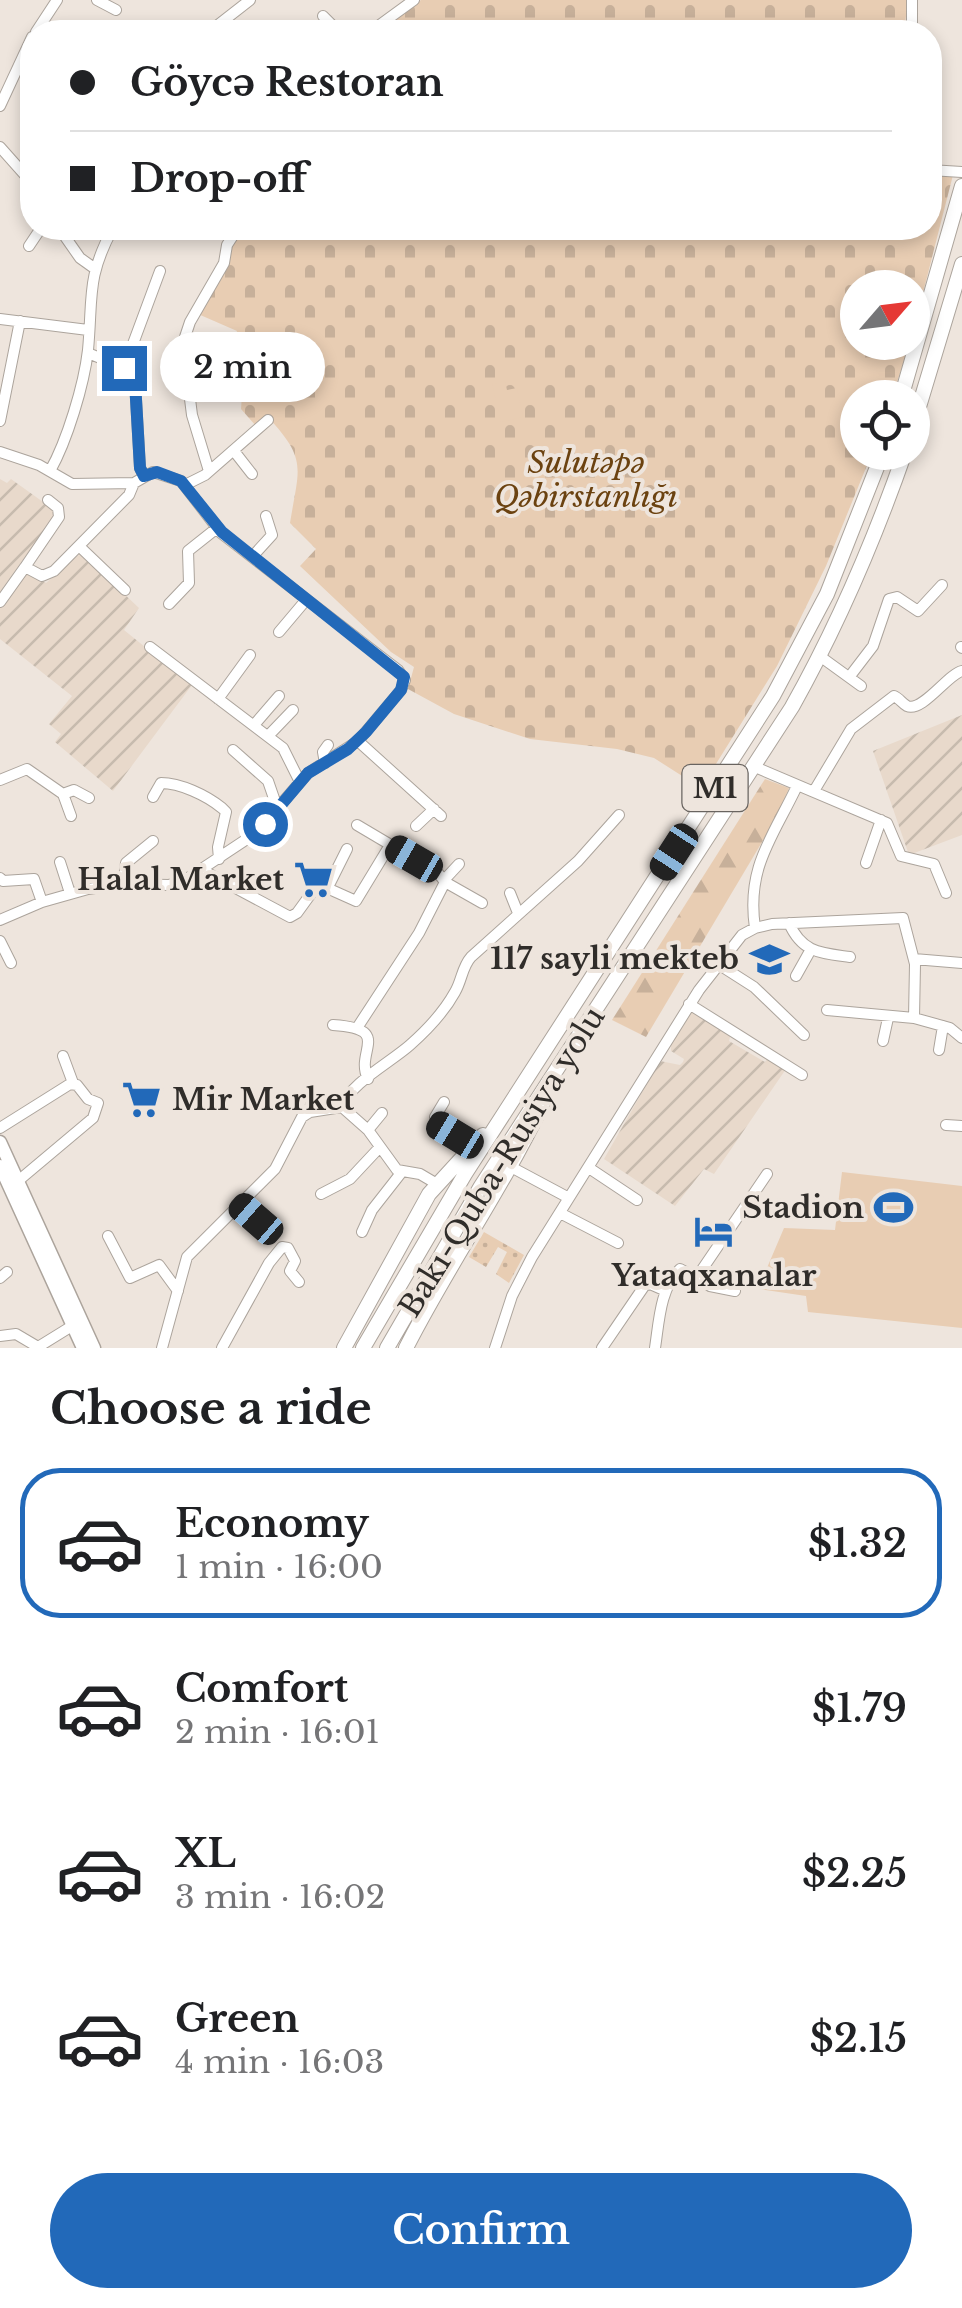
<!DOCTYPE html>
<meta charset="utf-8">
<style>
:root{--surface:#fff;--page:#f2f2f2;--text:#202124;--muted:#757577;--line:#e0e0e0;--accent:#2269b9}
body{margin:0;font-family:"Libre Baskerville",serif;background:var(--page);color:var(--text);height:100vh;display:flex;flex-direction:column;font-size:38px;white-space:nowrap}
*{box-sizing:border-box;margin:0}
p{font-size:32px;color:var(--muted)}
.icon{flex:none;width:55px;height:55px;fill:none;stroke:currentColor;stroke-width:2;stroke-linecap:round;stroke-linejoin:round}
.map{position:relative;height:1348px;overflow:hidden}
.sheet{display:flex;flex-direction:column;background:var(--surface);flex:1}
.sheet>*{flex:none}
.hud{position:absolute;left:20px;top:20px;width:922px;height:220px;border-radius:40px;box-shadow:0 5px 15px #0003;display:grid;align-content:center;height:220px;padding:0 50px;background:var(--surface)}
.needle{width:65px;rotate:62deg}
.controls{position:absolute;left:840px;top:270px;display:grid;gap:20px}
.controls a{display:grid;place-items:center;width:90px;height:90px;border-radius:50%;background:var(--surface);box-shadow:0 5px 15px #0003;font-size:50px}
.end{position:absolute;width:45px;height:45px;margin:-22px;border:12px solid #2269b9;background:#fff;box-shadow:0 0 0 5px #fff}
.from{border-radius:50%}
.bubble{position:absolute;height:70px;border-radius:35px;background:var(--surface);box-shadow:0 5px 15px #0003;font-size:32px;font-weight:600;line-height:70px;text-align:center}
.car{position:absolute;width:30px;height:60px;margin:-30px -15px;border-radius:12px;box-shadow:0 0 8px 2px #0007;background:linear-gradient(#222 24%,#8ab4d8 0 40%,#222 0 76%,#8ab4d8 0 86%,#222 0)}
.hud b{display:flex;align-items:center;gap:35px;height:95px;font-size:38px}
.hud b+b{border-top:2px solid var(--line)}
.hud i{width:25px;height:25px;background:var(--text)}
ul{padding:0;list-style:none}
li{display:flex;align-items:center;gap:30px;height:150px;margin:0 20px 15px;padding:0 30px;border:5px solid transparent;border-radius:40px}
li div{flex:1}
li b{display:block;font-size:38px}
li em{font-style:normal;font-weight:600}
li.selected{border-color:var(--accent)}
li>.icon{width:90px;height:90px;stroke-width:1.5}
h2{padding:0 50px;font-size:45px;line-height:120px}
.primary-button{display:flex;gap:20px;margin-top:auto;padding:20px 50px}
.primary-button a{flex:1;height:115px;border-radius:60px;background:var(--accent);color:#fff;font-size:40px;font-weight:600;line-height:115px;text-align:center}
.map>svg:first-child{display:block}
</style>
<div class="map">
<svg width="962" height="1348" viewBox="0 0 962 1348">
<defs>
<pattern id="industrial-furrows" width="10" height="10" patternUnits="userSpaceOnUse" patternTransform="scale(2.5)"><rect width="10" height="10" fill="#e8d9cb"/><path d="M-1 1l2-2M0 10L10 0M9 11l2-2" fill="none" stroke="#c7bbae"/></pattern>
<pattern id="grass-dots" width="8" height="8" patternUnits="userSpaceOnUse" patternTransform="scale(2.5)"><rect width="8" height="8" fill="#e8cdb3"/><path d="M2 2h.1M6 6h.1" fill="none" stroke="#c7b09a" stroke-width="1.8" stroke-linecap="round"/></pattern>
<pattern id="forest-firs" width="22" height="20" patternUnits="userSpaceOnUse" patternTransform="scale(2.5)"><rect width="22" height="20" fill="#e8cdb3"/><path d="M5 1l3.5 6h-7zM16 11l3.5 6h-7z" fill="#c7b09a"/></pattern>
<pattern id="cemetery-stones" width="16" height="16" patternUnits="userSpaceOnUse" patternTransform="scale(2.5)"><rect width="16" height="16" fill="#e8cdb3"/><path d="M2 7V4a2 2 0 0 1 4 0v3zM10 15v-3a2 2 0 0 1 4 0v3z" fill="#c7b09a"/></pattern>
</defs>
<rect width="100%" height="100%" fill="#eee5dd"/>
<path fill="url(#industrial-furrows)" d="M 0,479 L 7,483 L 11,479 L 57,512 L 0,592 Z
M 81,553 L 139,608 L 124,630 L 192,685 L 113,791 L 55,742 L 61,734 L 49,724 L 72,696 L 0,639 L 0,608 L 28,571 L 46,583 Z
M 962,715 L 962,835 L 909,855 L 873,751 Z
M 693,1010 L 731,1033 L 729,1041 L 765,1062 L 769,1058 L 786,1069 L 714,1174 L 704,1169 L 675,1206 L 604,1159 L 660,1061 L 680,1065 L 683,1062 L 684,1059 L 671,1051 L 671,1043 Z"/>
<path fill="url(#grass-dots)" d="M 484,1232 L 524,1255 L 509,1283 L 496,1274 L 507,1252 L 498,1247 L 486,1267 L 469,1257 Z"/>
<path fill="url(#forest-firs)" d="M 765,779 L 789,788 L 777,817 L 646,1037 L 612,1020 Z"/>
<path fill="url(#cemetery-stones)" d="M 421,0 L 908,0 L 904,32 L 375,32 Z
M 930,174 L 953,175 L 913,332 L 912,288 L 858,288 L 858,342 L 910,343 L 892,397 L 858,398 L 858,452 L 872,453 L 826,566 L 777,666 L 701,788 L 654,758 L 617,749 L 530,739 L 454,714 L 408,689 L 414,667 L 391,652 L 300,566 L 316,549 L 290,523 C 299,467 308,460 267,416 L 256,426 L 241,409 L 243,381 L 224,375 L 237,331 L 198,314 L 241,228 L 930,228 Z"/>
<path fill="#e8cdb3" d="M 505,381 L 507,390 L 517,388 L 523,417 L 501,422 L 492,384 Z
M 842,1172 L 962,1186 L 962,1328 L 808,1312 L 806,1296 L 758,1289 L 784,1228 L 835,1230 Z"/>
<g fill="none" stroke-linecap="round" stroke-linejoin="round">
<defs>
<path id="minor" d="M 97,0 L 116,10
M 323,16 L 339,32
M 36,32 L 57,0
M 209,32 L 250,0
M 370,32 L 414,0
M 912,32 L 912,0
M 0,106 L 32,37
M 0,147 L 32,183
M 930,170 L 962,172
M 59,228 L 80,258 L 94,268
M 29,246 L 41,228
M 0,319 L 88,330
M 88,353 L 124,368 L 135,382 L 140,468 L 144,476
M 124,368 L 160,271
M 182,373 L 206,372
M 0,421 L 20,321
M 234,451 L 252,474
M 0,452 L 39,465 L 72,484 L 134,483 L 153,472 L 181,481 L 221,533 L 398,670 L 405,680 L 401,690 L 358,741 L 308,773 L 256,833 L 185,880 L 169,885 L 123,884 L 88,889 L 42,902 L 0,920
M 50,471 C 67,441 84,385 88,350 C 93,297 86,278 113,228
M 209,471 L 192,415 L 188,383 L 178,358 L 190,322 L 224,263 L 227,245 L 238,228
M 185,485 L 205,475 L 268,420
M 80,547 L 125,590
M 252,557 L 272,535 L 266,516
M 25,567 L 59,517 L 58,508 L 48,500
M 0,602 L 25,567 L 42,576 L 54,571 L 129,495 L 134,483
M 169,604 L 189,583 L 188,551 L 217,528
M 279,632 L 306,600
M 150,647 L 283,748 L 300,782
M 961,647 L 962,648
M 821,657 L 861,686
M 850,676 L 873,646 L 889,599 L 897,597 L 918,611 L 942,585
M 218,699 L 250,655
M 254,725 L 279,696
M 268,736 L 293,710
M 358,741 L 441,816
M 233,750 L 268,781 L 278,810
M 325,763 L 323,752 L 328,745
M 755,767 L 887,823 L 901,856 L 934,864 L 946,893
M 0,780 L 27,769 L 63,794
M 814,791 L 851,729 L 894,696 C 899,698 902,703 907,706 C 922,713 948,674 962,671
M 153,797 L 161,783 C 180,783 206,795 222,808 L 226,812 L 218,847 L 219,859
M 71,816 L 63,794 L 74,790 L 89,798
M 357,825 L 438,873 L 445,882 L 419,933 L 357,1028
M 416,826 L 434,809
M 60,862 L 70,893
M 866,863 L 881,820
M 202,870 L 290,917 L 297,913 L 318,884 L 356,901 L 390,845
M 0,878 L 3,881 L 34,879 L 42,902
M 445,879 L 459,864
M 445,882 L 482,903
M 123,884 L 126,863 L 153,841
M 328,887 L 347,849
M 510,893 L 518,913
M 789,923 C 802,953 821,953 850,957
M 755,928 C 746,867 773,837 797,786
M 0,941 L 11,963
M 914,959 L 962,963
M 718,964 L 754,987 L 804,1035
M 796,976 L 810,951
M 689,1004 L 802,1075
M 827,1010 L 914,1018 L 950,1028 L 962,1038
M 333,1025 C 394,1029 354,1051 368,1079
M 883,1041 L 888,1018
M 939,1050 L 943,1026
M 63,1056 L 73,1083
M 444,1102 L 435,1117 L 437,1125 L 473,1146
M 342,1107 C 349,1084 391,1062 410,1045 C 427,1030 444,1012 455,992 C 462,980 462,967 471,957 L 578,861 L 619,815
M 310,1112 L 312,1096
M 946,1125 L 962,1126
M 0,1128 L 70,1084 L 77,1085 L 88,1099 L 98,1103 L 93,1118 L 18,1181
M 368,1130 L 382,1113
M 511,1167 L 569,1198
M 589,1168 L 637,1200
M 321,1194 L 350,1179 L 379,1148
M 239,1205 L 256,1219
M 560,1213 L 618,1243
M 362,1232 L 372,1210 L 401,1173
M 108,1236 L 130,1278 L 159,1265 L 178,1291
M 696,1276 L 710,1286 L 735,1291
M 0,1278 L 7,1272
M 0,1336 L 16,1334 L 38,1347 L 72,1326
M 162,1348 L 187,1257 L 275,1169 L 302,1117 L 310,1112 L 342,1107 L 368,1130 L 397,1170 L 420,1174 L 437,1184
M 222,1348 L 269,1263 L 282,1247 L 288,1248 L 295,1261 L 290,1271 L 299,1282
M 495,1348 L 512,1296 L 532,1257 L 699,990 L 742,935 L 755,928 L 772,924 L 903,918 L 915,964 L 914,1018
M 602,1348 L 645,1285 L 650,1284 L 666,1291
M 655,1348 C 659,1322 660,1288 680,1269 L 693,1276 L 699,1274 L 767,1174"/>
<path id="major" d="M 0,1142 L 94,1348
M 0,1166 L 83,1348"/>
<path id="highway" d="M 901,398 L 962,186
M 912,430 L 962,264
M 344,1348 L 429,1194 L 483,1135
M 363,1348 L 465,1174 L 773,696 L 827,594 L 883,452
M 387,1348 L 481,1186 L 792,707 C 838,625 874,541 905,452
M 406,1348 C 448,1265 502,1189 542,1105"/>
</defs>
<use href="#minor" stroke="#aca49c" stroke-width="12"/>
<use href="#major" stroke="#aca49c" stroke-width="15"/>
<use href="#highway" stroke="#aca49c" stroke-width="16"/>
<use href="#minor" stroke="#fff" stroke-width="10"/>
<use href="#major" stroke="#fff" stroke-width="12"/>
<use href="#highway" stroke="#fff" stroke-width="14"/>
</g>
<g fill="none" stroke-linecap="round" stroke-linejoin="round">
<path stroke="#2269b9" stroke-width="12" d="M 124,368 L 135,382 L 140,468 L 144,476 L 157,472 L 181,481 L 222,532 L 404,677 L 401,690 L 366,732 L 348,749 L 308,773 L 265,824"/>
</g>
<defs>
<symbol id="supermarket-bare" viewBox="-9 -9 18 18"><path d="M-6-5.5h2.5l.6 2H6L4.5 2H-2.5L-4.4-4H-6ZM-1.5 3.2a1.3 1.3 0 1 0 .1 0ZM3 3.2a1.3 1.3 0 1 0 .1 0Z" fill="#2269b9" stroke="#eee5dd" stroke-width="2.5" paint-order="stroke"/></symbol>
<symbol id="school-bare" viewBox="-9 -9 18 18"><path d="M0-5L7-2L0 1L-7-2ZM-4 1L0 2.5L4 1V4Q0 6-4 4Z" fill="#2269b9" stroke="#eee5dd" stroke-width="2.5" paint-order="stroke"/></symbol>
<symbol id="stadium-bare" viewBox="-9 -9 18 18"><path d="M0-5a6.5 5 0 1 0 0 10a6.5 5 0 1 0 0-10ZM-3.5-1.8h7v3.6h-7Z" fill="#2269b9" stroke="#eee5dd" stroke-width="2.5" paint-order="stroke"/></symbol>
<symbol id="hotel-bare" viewBox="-9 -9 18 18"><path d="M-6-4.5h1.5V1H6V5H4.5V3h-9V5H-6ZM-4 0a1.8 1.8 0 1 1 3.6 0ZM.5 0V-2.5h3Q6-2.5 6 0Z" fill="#2269b9" stroke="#eee5dd" stroke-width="2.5" paint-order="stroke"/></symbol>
</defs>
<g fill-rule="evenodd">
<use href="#supermarket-bare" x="286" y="852" width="55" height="55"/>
<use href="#school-bare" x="742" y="932" width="55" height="55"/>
<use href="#supermarket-bare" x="114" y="1072" width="55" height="55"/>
<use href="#stadium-bare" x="866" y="1180" width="55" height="55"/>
<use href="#hotel-bare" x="686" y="1204" width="55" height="55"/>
</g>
<g text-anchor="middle" stroke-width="8" stroke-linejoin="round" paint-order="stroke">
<rect fill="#eee5dd" stroke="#696460" stroke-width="2.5" x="682.5" y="765" width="65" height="46" rx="8"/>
<g font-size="28" font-weight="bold" fill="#302d2a">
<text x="715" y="798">M1</text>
</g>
<g font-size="30" font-style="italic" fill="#6b4210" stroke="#eee5dd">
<text x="586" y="473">Sulutəpə<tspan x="586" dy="34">Qəbirstanlığı</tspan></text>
</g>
<g font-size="30" font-weight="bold" fill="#302d2a" stroke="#eee5dd" text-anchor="end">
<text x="284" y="890">Halal Market</text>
<text x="739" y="969">117 sayli mekteb</text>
<text x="172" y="1110" text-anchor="start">Mir Market</text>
<text x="864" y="1218">Stadion</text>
<text x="714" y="1286" text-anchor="middle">Yataqxanalar</text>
</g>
<g font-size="30" fill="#302d2a" stroke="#eee5dd">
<text transform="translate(502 1162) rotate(-58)" y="10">Bakı-Quba-Rusiya yolu</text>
</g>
</g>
</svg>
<div class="controls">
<a><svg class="needle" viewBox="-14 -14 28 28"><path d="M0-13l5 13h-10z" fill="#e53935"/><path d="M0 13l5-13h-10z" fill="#757577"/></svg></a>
<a><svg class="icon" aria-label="locate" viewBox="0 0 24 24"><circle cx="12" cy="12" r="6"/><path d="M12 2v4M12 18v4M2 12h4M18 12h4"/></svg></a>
</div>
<i class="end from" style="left:265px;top:824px"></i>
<i class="end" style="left:124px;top:368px"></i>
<div class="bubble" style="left:160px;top:332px;width:165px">2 min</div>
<i class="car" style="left:674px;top:852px;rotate:213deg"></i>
<i class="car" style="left:414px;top:859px;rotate:300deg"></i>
<i class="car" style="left:455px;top:1135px;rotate:301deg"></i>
<i class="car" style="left:256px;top:1219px;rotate:311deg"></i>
<div class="hud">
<b><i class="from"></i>Göycə Restoran</b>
<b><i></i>Drop-off</b>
</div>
</div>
<section class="sheet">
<h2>Choose a ride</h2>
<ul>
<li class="selected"><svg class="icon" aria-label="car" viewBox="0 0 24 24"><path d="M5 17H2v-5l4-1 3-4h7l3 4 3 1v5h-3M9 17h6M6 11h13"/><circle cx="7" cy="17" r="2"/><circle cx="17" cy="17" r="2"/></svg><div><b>Economy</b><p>1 min · 16:00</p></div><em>$1.32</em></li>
<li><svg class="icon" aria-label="car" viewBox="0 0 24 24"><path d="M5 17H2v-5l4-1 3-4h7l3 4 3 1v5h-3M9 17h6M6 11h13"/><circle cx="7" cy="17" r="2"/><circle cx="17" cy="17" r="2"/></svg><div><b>Comfort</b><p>2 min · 16:01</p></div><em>$1.79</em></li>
<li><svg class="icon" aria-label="car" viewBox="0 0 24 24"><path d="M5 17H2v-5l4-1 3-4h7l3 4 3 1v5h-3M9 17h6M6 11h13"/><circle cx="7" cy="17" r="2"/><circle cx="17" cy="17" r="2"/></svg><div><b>XL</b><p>3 min · 16:02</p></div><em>$2.25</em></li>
<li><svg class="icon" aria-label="car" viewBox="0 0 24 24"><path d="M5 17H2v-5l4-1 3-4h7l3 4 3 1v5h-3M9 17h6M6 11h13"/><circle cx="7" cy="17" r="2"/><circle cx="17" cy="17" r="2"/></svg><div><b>Green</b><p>4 min · 16:03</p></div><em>$2.15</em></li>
</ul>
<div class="primary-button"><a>Confirm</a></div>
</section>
